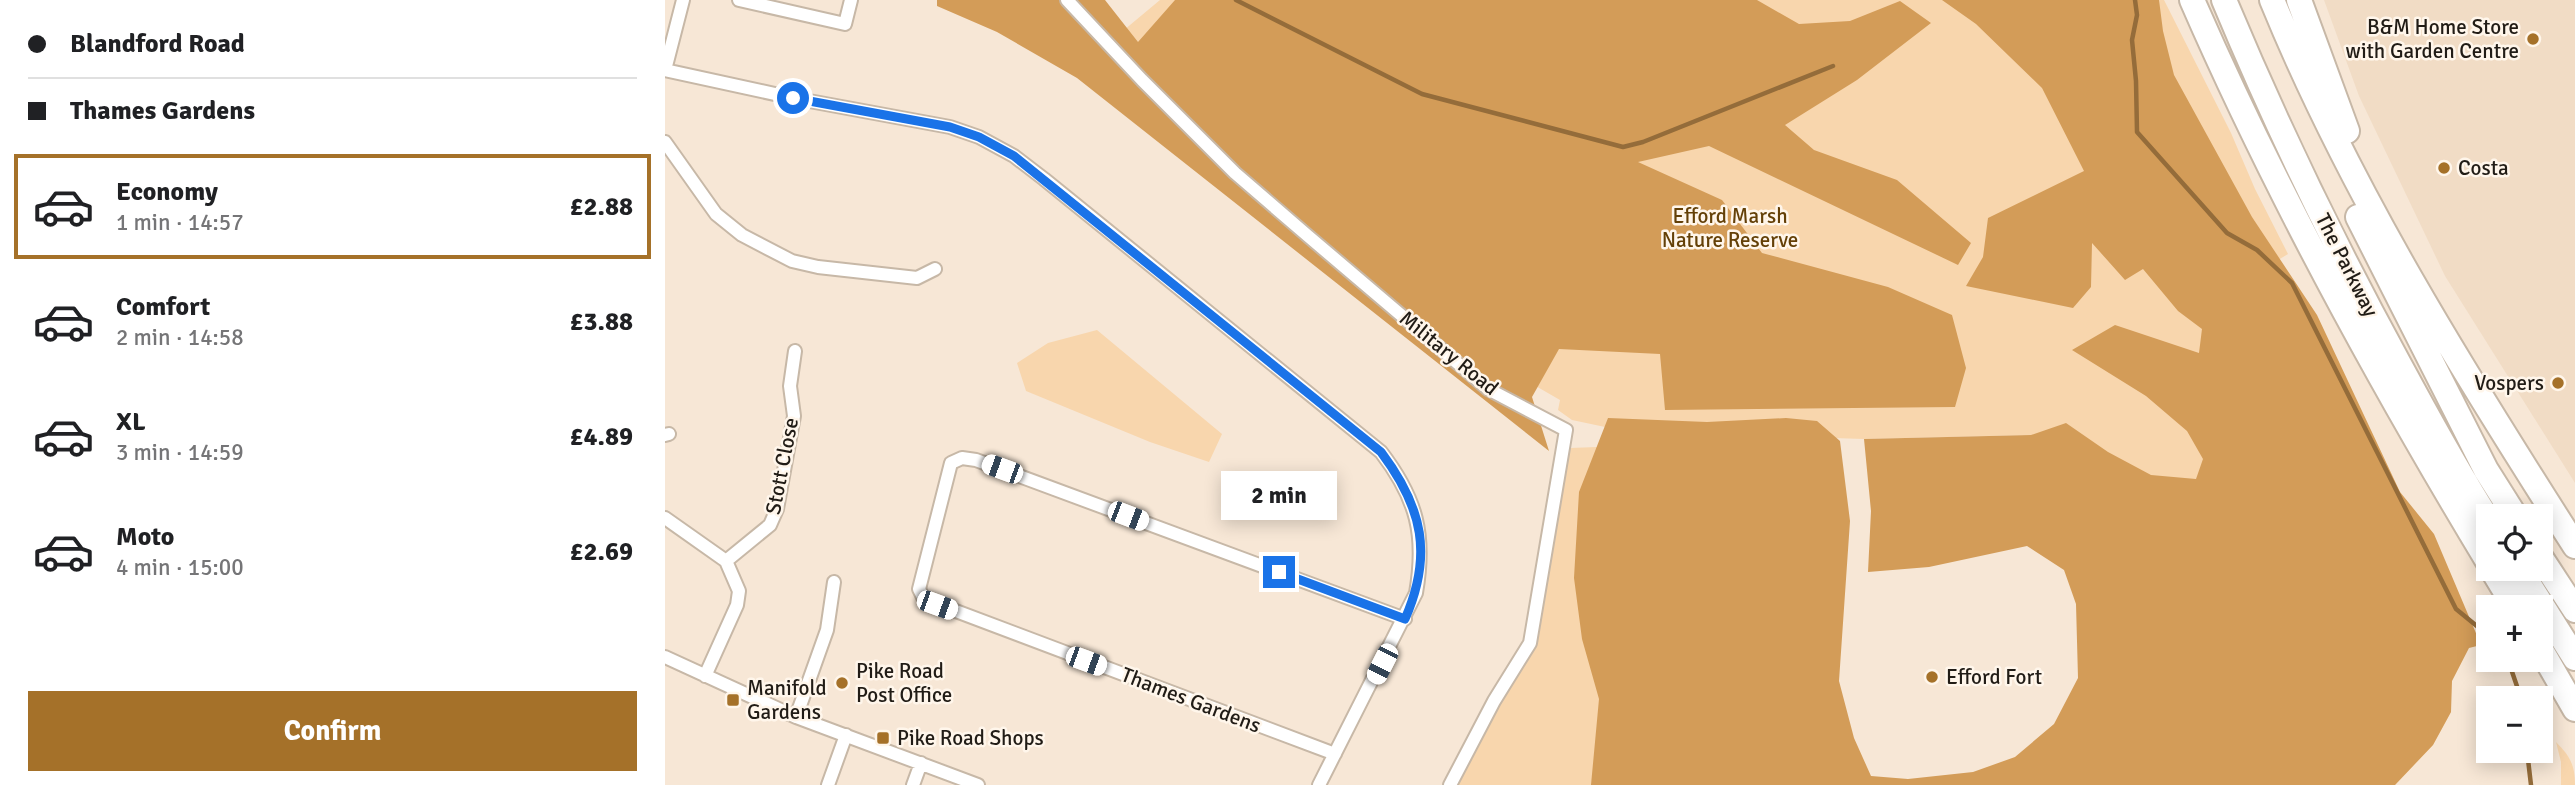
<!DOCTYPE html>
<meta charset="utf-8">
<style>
:root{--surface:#fff;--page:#f2f2f2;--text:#202124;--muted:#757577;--line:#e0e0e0;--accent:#a57129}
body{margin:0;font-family:Signika,sans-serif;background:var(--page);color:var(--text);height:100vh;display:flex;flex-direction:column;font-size:26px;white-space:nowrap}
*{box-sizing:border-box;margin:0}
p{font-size:23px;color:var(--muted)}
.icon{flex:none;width:38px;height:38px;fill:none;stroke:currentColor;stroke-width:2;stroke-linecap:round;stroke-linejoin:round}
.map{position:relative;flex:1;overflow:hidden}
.side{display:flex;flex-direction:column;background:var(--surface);width:665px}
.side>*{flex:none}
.banner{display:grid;align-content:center;height:154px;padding:0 28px;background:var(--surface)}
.tools{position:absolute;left:1811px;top:504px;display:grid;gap:14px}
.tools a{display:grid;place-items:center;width:77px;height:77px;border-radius:0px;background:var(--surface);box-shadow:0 4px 18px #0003;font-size:35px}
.end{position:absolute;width:32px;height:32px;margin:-16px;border:9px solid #1a73e8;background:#fff;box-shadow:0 0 0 4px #fff}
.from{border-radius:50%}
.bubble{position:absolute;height:49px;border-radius:0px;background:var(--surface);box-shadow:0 4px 18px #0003;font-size:23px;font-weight:800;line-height:49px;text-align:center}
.car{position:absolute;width:21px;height:42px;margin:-21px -10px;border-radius:9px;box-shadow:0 0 5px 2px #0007;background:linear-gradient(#fff 24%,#345 0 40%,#fff 0 76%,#345 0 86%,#fff 0)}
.banner b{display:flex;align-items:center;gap:24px;height:66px;font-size:26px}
.banner b+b{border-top:2px solid var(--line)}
.banner i{width:18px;height:18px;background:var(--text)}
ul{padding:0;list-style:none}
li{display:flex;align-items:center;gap:21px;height:105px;margin:0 14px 10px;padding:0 14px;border:4px solid transparent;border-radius:0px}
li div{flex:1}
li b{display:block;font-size:26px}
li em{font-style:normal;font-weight:800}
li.current{border-color:var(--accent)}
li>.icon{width:63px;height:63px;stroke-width:1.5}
.cta{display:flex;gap:14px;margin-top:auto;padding:14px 28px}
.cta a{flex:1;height:80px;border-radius:0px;background:var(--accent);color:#fff;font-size:28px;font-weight:800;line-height:80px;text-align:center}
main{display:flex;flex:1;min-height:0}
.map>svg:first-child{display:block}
</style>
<main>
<section class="side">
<div class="banner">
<b><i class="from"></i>Blandford Road</b>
<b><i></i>Thames Gardens</b>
</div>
<ul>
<li class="current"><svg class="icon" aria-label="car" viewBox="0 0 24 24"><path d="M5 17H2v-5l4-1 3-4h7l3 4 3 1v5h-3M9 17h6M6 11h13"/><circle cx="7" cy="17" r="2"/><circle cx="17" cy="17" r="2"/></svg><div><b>Economy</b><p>1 min · 14:57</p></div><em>£2.88</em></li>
<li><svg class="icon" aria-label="car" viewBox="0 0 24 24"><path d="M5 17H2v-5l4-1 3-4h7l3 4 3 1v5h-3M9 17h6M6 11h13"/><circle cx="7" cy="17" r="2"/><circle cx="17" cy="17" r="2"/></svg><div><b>Comfort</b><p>2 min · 14:58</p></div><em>£3.88</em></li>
<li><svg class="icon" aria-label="car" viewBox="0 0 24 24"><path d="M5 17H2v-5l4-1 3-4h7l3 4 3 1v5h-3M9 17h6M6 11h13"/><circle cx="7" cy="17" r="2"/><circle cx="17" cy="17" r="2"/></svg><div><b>XL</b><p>3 min · 14:59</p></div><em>£4.89</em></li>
<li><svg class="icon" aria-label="car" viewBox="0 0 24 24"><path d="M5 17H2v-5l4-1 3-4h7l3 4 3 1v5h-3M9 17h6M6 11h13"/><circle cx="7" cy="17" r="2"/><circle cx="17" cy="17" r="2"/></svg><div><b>Moto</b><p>4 min · 15:00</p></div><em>£2.69</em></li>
</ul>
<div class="cta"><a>Confirm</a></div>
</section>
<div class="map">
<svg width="1910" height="785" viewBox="0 0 1910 785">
<rect width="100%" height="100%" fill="#f7e7d6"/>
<path fill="#f1dcc5" d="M 1659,0 L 1910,0 L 1910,483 L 1780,276 L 1694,96 Z"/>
<path fill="#f8d6ad" d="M 495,0 L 1499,0 L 1566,133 L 1590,189 L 1623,254 L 1600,268 L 1786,712 L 1768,745 L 1730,785 L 1449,731 L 1366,435 L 1199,439 L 959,431 L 907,420 L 893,410 L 895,400 L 857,378 L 453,35 Z
M 432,330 L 557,434 L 544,462 L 485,442 L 361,391 L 352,363 L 383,343 Z
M 932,447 L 1085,785 L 789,785 L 830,707 L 869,645 L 905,448 Z
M 1891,742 C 1905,756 1910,765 1910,785 L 1896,785 L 1896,762 Z"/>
<path fill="#d39c58" d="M 272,0 L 440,0 L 473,42 L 510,0 L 1092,0 L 1134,24 L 1185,21 L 1235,1 L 1266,23 L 1192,80 L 1120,125 L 1149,150 L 1232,180 L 1306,243 L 1293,265 L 1044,146 L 973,162 L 1057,200 L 1097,253 L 1223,287 L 1287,315 L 1301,368 L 1290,407 L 1000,410 L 995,354 L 894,349 L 867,397 L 884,451 L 412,78 L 332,32 L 272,6 Z
M 1277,0 L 1494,0 L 1498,31 L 1509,75 L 1587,217 L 1652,315 L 1735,492 L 1769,534 L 1816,645 L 1804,648 L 1787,681 L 1786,712 L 1768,745 L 1730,785 L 926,785 L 934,699 L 917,639 L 909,578 L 914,492 L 943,418 L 1042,422 L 1121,418 L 1152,421 L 1175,441 L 1185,521 L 1174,681 L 1189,738 L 1206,776 L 1243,779 L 1308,772 L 1350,757 L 1389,724 L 1413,678 L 1411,604 L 1399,570 L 1362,546 L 1264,567 L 1203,572 L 1206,511 L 1199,439 L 1366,435 L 1401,423 L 1443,452 L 1486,475 L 1531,479 L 1538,459 L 1522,431 L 1481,396 L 1407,350 L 1450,325 L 1534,353 L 1537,329 L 1513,311 L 1478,269 L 1460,280 L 1427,243 L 1426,287 L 1408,308 L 1301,286 L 1318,257 L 1323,218 L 1419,171 L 1377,88 L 1311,24 Z"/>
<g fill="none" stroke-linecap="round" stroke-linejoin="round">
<path stroke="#946c3a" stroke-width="4.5" d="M 571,0 L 757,94 L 958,147 L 978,142 L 1168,66
M 1470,0 L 1472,15 L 1467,40 L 1471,81 L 1472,132 L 1562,233 L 1592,250 L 1627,283 L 1791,609 L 1824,636
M 1843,660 L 1856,698
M 1862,751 L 1866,785"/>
<defs>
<path id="street" d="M 74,0 L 180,24 L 186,0
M 402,0 L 477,80 L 570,173 L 643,236 L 823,389 L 901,430 L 865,643 L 829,701 L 785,785
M 0,70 L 128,98 L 285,127 L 314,137 L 349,156 L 379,179 L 716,452 C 752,499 761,535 751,593 L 654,785
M 0,70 L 18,0
M 0,142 L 51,214 L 77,235 L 127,261 L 153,267 L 252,278 L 270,269
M 0,435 L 4,434
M 0,518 L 61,561 L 74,591 L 72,605 L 40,676
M 61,561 L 105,525 L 112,509 L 129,416 L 125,386 L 130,351
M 0,657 L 131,717 L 313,785
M 131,717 L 162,630 L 169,582
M 670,754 L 259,599 L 254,589 L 286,463 L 297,458 L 311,460 L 740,619
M 163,785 L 181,735
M 248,785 L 256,763"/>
<path id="highway" d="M 1527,0 C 1612,195 1714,381 1824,563
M 1559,0 C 1611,125 1669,245 1734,364 C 1763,417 1791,470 1824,521
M 1607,0 C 1686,193 1798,371 1910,546
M 1634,0 L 1682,131
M 1693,217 L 1821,470 L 1850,516
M 1876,558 L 1910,610
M 1827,569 L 1850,607
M 1854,569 L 1910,658
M 1876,650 L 1910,709"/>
</defs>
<use href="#street" stroke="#c7b8a7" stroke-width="16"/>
<use href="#highway" stroke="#c7b8a7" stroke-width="28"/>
<use href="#street" stroke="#fff" stroke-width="12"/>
<use href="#highway" stroke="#fff" stroke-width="24"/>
</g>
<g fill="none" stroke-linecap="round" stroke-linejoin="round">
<path stroke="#1a73e8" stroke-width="9" d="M 128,98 L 285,127 L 314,137 L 349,156 L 716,452 C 758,508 768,555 740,619 L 614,572"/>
</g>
<g fill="#a57129" stroke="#fff6eb" stroke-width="2.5">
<circle cx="1868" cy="39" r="7"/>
<circle cx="1779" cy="168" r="7"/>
<circle cx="1893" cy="383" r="7"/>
<circle cx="1267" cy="677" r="7"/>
<circle cx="177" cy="683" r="7"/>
<rect x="61" y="693" width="14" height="14" rx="3.5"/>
<rect x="211" y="731" width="14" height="14" rx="3.5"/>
</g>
<g text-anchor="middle" stroke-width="5" stroke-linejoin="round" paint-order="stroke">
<g font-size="21" fill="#211c16" stroke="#fff6eb" text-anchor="start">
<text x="1854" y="34" text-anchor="end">B&amp;M Home Store<tspan x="1854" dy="24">with Garden Centre</tspan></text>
<text x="1793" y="175">Costa</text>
<text x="1879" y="390" text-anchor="end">Vospers</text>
<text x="191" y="678">Pike Road<tspan x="191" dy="24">Post Office</tspan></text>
<text x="1281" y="684">Efford Fort</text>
<text x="82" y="695">Manifold<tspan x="82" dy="24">Gardens</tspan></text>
<text x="232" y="745">Pike Road Shops</text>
</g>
<g font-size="21" fill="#644007" stroke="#fff6eb">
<text x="1065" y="223">Efford Marsh<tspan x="1065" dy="24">Nature Reserve</tspan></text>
</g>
<g font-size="21" fill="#211c16" stroke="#fff6eb">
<text transform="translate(1682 265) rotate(63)" y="7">The Parkway</text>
<text transform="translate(784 353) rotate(39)" y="7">Military Road</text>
<text transform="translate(117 466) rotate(-79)" y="7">Stott Close</text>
<text transform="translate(526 700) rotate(21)" y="7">Thames Gardens</text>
</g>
</g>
</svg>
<div class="tools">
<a><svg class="icon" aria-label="locate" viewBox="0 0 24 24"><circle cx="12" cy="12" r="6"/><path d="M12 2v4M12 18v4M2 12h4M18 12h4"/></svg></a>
<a>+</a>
<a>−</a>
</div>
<i class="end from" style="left:128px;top:98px"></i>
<i class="end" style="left:614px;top:572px"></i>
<div class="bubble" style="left:556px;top:471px;width:116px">2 min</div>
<i class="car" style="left:337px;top:469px;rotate:290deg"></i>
<i class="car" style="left:463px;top:516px;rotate:111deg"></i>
<i class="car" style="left:272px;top:605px;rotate:110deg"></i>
<i class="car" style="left:421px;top:661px;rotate:110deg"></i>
<i class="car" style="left:717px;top:664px;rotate:207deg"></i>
</div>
</main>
